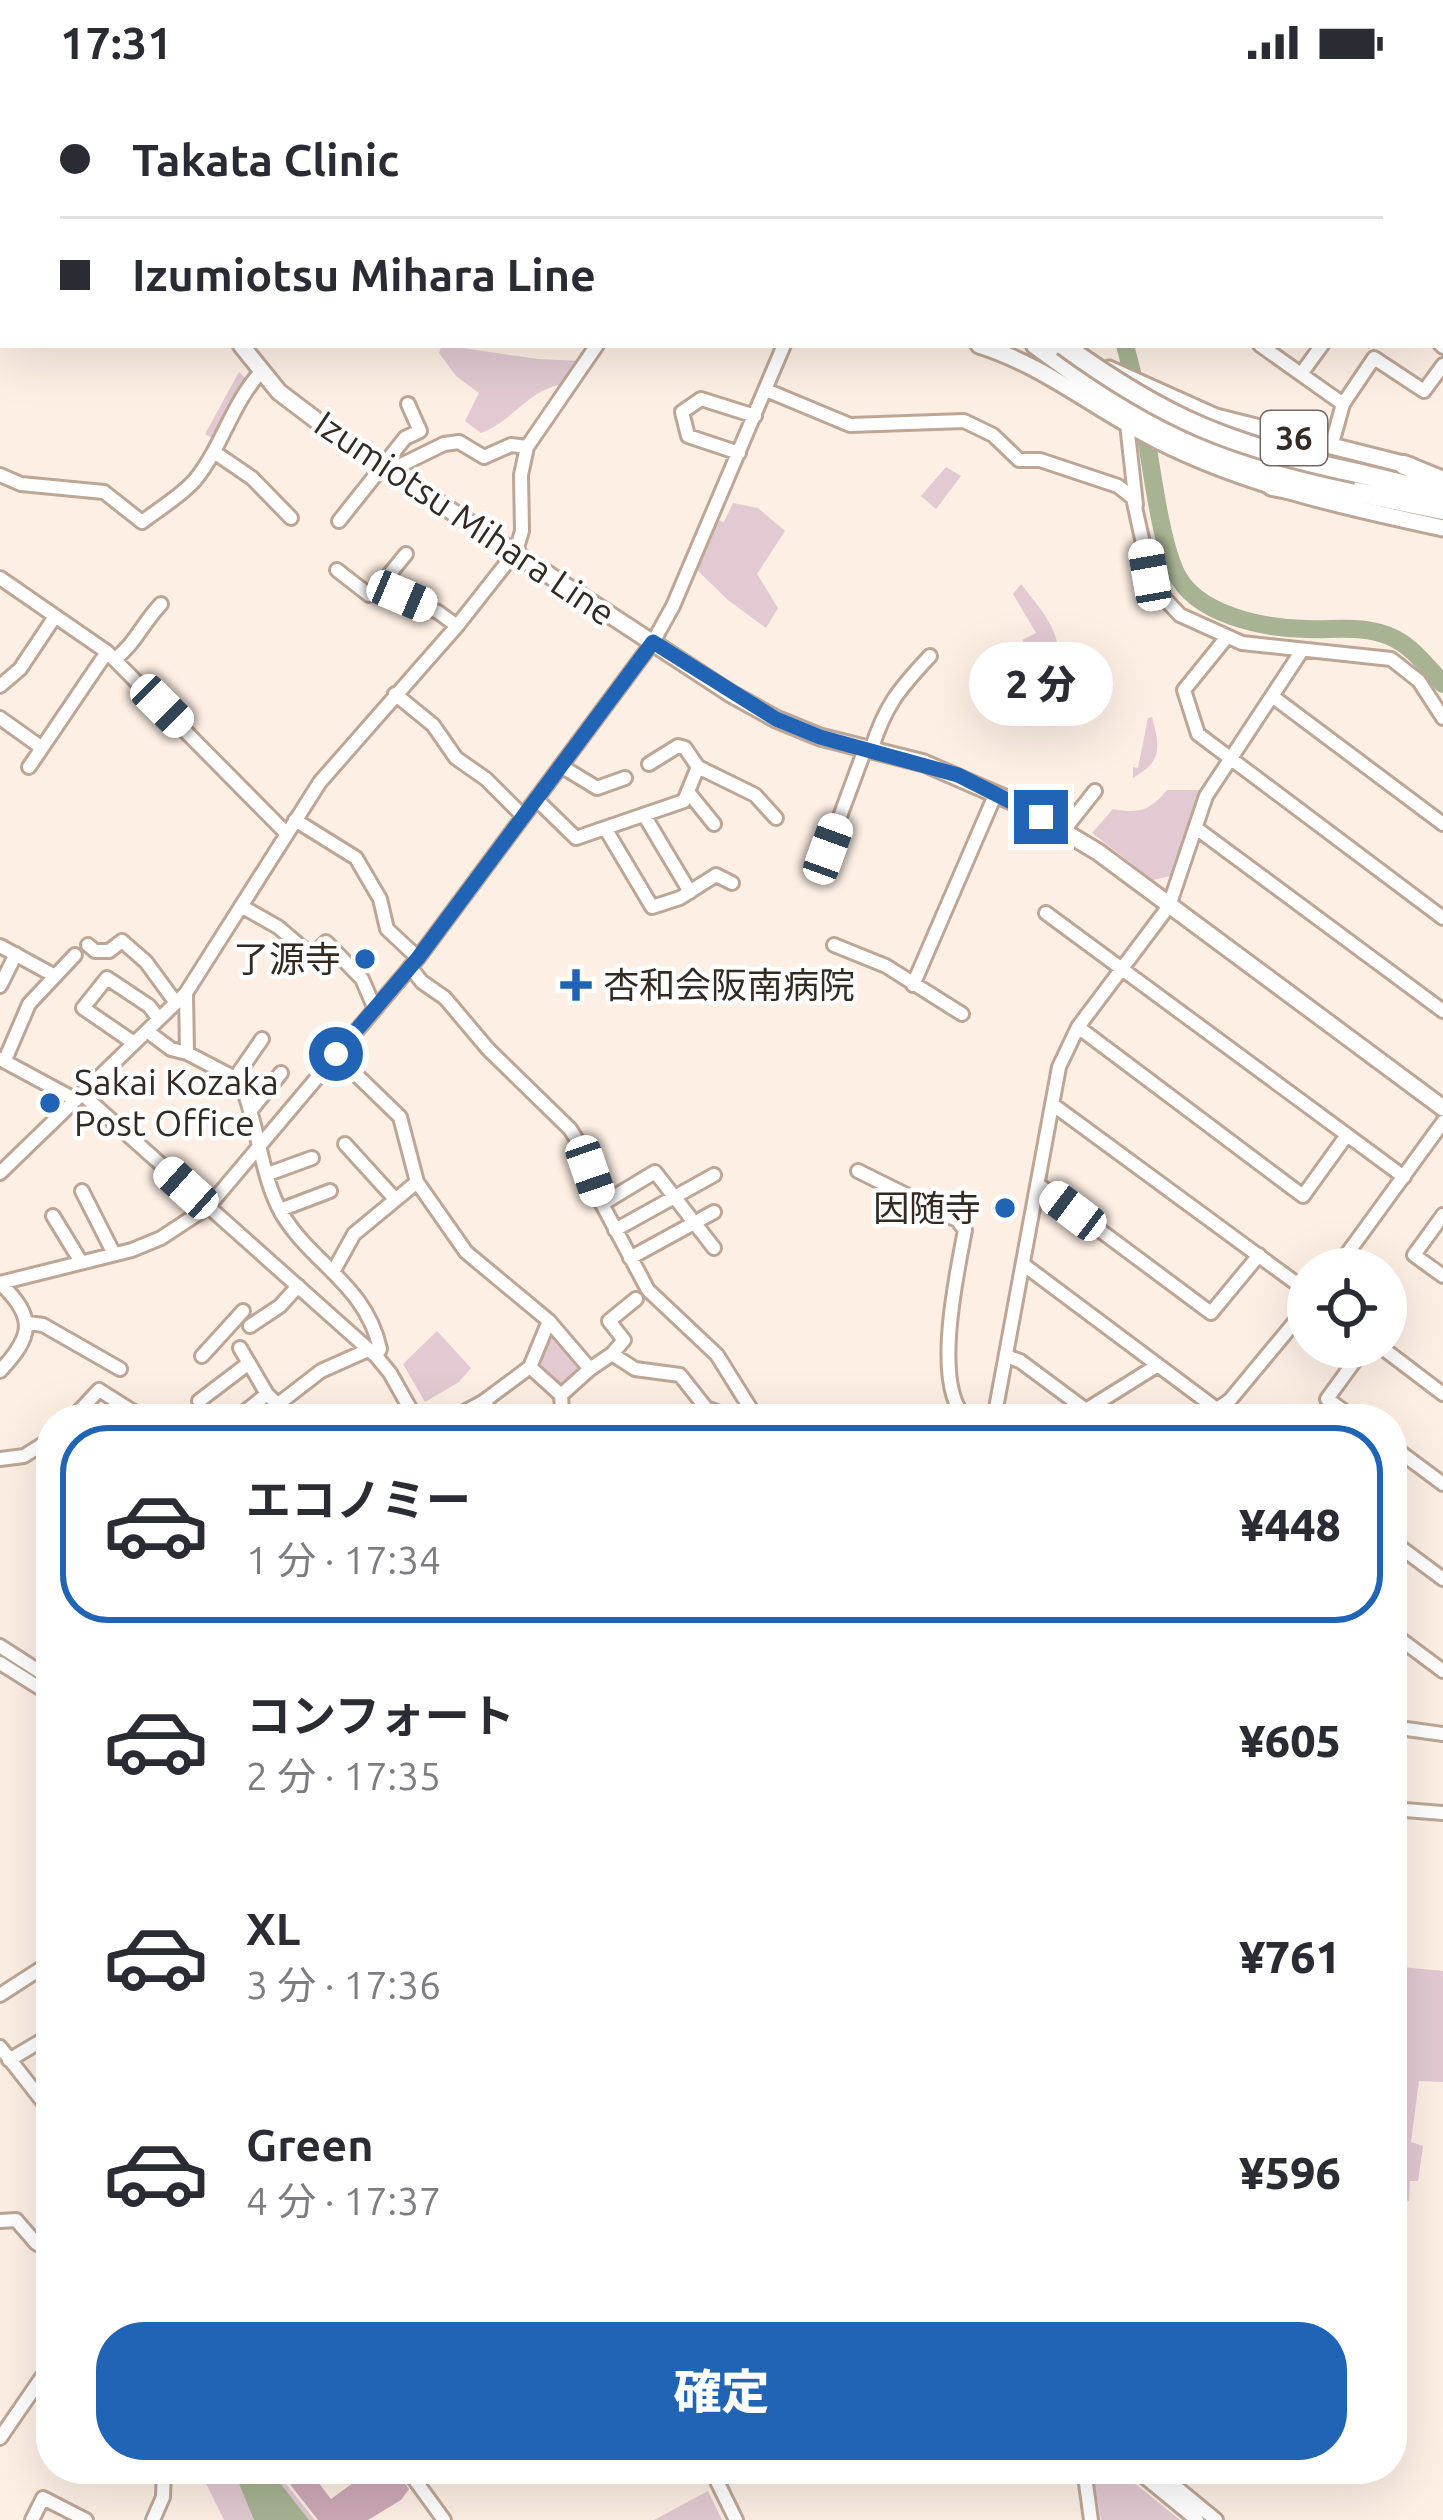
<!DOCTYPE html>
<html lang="ja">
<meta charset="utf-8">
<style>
:root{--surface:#fff;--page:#f2f2f3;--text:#2b2b33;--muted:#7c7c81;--line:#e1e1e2;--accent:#2164b5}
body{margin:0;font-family:Ubuntu,"Noto Sans JP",sans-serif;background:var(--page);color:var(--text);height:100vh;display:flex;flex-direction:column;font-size:45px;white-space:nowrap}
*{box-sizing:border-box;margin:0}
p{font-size:39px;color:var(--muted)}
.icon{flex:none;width:66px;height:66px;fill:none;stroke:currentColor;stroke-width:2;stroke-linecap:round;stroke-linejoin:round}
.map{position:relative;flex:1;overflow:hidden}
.drawer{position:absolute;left:36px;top:1320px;width:1371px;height:1080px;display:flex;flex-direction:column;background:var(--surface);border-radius:48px;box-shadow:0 12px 48px #0002}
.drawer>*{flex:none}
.banner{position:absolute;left:0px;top:0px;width:1443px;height:264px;box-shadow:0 12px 48px #0002;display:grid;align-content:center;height:264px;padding:0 60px;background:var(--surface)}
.buttons{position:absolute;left:1287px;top:1164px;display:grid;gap:24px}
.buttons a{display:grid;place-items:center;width:120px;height:120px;border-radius:50%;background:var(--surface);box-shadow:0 12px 48px #0002;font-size:60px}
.end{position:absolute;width:54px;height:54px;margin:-27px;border:15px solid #2164b5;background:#fff;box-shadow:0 0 0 6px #fff}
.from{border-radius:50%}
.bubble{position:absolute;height:84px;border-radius:42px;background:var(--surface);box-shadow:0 12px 48px #0002;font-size:39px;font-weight:800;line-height:84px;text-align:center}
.car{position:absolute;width:36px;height:72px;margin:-36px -18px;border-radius:15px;box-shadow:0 0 9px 3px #0007;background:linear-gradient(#fff 24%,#345 0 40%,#fff 0 76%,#345 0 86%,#fff 0)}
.banner b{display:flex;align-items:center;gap:42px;height:114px;font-size:45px}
.banner b+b{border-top:3px solid var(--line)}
.banner i{width:30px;height:30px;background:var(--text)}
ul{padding:21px 0 0;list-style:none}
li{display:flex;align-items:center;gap:36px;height:198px;margin:0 24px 18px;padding:0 36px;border:6px solid transparent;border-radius:48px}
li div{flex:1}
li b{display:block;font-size:45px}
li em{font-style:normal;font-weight:800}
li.current{border-color:var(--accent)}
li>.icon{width:108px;height:108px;stroke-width:1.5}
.primary-button{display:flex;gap:24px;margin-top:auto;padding:24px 60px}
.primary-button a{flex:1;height:138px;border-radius:48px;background:var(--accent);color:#fff;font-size:48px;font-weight:800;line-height:138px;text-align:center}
.status{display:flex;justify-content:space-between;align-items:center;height:84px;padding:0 60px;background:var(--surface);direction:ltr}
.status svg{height:33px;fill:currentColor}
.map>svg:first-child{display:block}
</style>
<div class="status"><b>17:31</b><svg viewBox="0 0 49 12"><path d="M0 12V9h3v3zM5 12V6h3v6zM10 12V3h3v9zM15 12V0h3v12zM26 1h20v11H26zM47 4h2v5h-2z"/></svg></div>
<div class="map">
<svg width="1443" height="2436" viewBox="0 0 1443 2436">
<rect width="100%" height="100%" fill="#fdefe4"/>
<path fill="#e2c9d2" d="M 231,0 L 718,0 L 230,3 Z
M 442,261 L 538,275 L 582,277 L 565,300 C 531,303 513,337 481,349 L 465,337 L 479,309 L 456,292 L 439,269 Z
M 239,288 L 246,295 L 213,355 L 205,350 Z
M 946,383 L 961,392 L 936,425 L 921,412 Z
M 733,419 L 758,424 L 785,447 L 757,490 L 778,524 L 766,544 L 728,516 L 696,485 L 717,436 L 724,438 Z
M 1021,500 C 1036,519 1055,540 1058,563 L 1039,575 L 1022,556 L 1036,549 L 1013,510 Z
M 1152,633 C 1162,669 1159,678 1133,694 L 1133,683 L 1138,684 L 1148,634 Z
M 1167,706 L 1200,706 L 1171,792 L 1153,796 L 1092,749 L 1113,725 C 1138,730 1150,727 1167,706 Z
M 437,1247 L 471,1284 L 459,1298 L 425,1318 L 403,1280 Z
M 554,1248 L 582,1282 L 563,1306 L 535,1284 L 547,1249 Z
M 1392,1882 L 1443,1887 L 1443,1998 L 1419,1997 L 1411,2058 L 1423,2062 L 1418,2097 L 1410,2097 L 1409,2117 L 1392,2115 Z
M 199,2385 L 274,2385 L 315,2436 L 224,2436 Z
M 1092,2385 L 1117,2385 L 1180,2436 L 1101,2436 Z
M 708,2407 L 722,2436 L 654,2436 Z"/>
<path fill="#cea9b7" d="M 278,2385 L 308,2385 L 331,2415 L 372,2385 L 394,2385 L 409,2405 L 401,2416 L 368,2436 L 318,2436 Z"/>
<path fill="#a7b393" d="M 233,2385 L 269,2385 L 309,2436 L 254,2436 Z"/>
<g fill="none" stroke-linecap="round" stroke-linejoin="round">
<path stroke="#a7b393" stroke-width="18" d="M 969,3 L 970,0
M 1125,261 L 1137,308
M 1143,335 C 1151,377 1159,453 1176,489 C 1196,531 1263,544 1306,545 C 1330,546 1356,542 1380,549 C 1408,556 1424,579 1443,600"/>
<path stroke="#d5c8be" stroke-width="12" stroke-dasharray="12 6" stroke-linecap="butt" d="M 1340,0 L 1342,3"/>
<defs>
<path id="minor" d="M 218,0 L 223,2
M 1080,0 L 1081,3
M 724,3 L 725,0
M 887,3 L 888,0
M 1188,3 L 1195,0
M 1373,3 L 1378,0
M 0,47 L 3,44
M 1440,178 L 1443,180
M 1440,211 L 1443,210
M 1440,260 L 1443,263
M 1260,261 L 1343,320
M 1301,290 L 1322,261
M 766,306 L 850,341 L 964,337 L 993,351 L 1019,376 L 1040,376 L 1118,402 L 1133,414 L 1150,491 L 1162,512 L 1180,531 L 1242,559 L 1391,575 L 1419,597 L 1443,634
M 1127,340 L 1136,421
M 1331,363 L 1343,320 L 1374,274 L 1424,307 L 1443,281
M 214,368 L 252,394 L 291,434
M 739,369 L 688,352 L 682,328 L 701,315 L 755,332
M 389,387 L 444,360 L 459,358 L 484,373 L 511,361 L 527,363
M 0,391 L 21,400 L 104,408 L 142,438 C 159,425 181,412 195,396 C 222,363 232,319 261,288
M 339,437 L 405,354 L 420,347 L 408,320
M 337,486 L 369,511 L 379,503 L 438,528 L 457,542
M 0,494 L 107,568 L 287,750
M 379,503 L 406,470
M 1227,553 L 1184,606 L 1198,650 L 1443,834
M 115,575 C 135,560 142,540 161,520
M 0,602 L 20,585 L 54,534
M 395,610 L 433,641 L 456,674 L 486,695 L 523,732
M 1272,612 L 1443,740
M 0,634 L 42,664
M 871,667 C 884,623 899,605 930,572
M 561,682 L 597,704 L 625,694
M 29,683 L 107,568
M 698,683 L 755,711 L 776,734
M 689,709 L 714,740
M 536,715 L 576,754 L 684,717 L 698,683 L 685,664 L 678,662 L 649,680
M 644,731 L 690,808
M 295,736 L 356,774 L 380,815 L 387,845 L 418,874
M 605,744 L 652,823 L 680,814 L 716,791 L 732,799
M 1196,744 L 1443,927
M 1064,746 L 1095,707
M 828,765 L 865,665
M 241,822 L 278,843 L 312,872 L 326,858 L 362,895 L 375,925
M 1046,829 L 1404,1093
M 88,861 L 95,867 L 109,867 L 122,857 L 146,878 L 176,919
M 834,861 L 886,882 L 962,930
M 0,862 L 55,892
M 410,883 L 422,898 L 445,914 L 488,965 L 570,1045 L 582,1064 L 602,1120 L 648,1206 L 717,1271 L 757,1335
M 913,901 L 996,709
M 0,902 L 16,870
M 186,909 L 187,969 L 235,994 L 243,1005 C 259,1045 261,1093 282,1130 C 312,1180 366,1201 380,1265 L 376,1272
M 1078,943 L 1303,1112 L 1347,1051
M 147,947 L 171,965 L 187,969
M 134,959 L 83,924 L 107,894 L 149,922 L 159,935
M 336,971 L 400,1033 L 417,1098 L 466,1168 L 549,1237 L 530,1283 L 561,1311 L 562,1326 L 572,1335
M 0,975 L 76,1016
M 5,976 L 29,920 L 75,871
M 235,994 L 262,955
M 82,1010 L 376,1272 L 390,1289 L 416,1335
M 1052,1020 L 1308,1208
M 251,1026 L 281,989
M 345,1060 L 395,1115
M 858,1087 L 957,1136 L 965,1146 C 957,1189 931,1304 967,1335
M 0,1089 L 186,909 L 320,698 L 457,542 L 516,467 L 522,447 L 521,391 L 527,363 L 597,261
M 268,1090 L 312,1074
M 1039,1101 L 1211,1229 L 1259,1171
M 82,1107 L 114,1170
M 602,1120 L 655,1088 L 714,1164
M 280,1126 L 330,1107
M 1443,1131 L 1414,1171 L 1443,1192
M 53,1132 L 81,1178
M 615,1146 L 714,1091
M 630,1174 L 714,1128
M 1024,1181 L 1230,1335
M 1336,1185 L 1443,1038
M 333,1188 L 354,1150 L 417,1098
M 0,1199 L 132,1166 L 161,1154 L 208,1123 L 418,874 L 653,558 L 673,522 L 784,261
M 0,1199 C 37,1234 32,1253 0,1287
M 549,1237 L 590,1285 L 561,1311
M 28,1239 L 43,1241 L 120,1285
M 250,1242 L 280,1222 L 298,1202
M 1381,1263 L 1443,1310
M 240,1264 L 267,1310 L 293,1335
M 612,1270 L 635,1285 L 680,1291 L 706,1324 L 735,1335
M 202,1272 L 243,1227
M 1006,1272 L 1020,1277 L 1086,1326 L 1158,1281
M 590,1285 L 612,1270 L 624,1256 L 609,1237 L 636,1215
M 199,1317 L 249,1279
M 483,1318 L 498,1335
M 277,1321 L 321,1287 L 368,1266
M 72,1335 L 99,1306 L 145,1335
M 236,1335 L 267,1310
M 451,1335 L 483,1318 L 530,1283
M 994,1335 L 1059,983 L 1078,943 L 1169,822 L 1206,712 L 1301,568
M 1203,1335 L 1230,1316 L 1308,1222
M 1355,1335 L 1327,1315 L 1365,1263
M 1392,1362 L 1443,1400
M 0,1375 L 24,1372 L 51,1355
M 1392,1457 L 1443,1495
M 1392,1549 L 1443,1587
M 0,1562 L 51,1595
M 0,1579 L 51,1611
M 1392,1643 L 1443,1650
M 1392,1725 L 1443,1729
M 0,1911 L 51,1878
M 0,1963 L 51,2028
M 9,1976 L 51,1951
M 0,2137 L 16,2136 L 36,2159 L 51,2168
M 0,2354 L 51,2280
M 407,2385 L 444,2436
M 711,2385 L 736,2436
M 1084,2385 L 1091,2436
M 1135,2385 L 1197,2436
M 1154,2385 L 1216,2436
M 32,2436 L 43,2414 L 86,2436
M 153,2436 L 163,2413 L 164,2385"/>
<path id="major" d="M 36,0 L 39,3
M 0,72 L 3,73
M 0,127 L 3,128
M 241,261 L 279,308 L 341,355 L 731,610 L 776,635 L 820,653 L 924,679 L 1018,720 L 1098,768 L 1443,1024
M 979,261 C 1046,282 1098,327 1159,357 C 1249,402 1346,423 1443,444
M 1109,285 L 1216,333 L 1411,382"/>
<path id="highway" d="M 1260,3 L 1266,0
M 1294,3 L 1299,0
M 0,87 L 3,88
M 0,108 L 3,109
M 1036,261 C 1079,292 1121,324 1168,348 C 1254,391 1349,406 1443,426
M 1404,381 L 1443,397
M 1357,389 L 1443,410
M 1272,402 L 1309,409"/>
</defs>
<use href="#minor" stroke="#bda695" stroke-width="18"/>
<use href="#major" stroke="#bda695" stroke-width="21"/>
<use href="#highway" stroke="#bda695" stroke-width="24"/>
<use href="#minor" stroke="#fff" stroke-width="12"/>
<use href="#major" stroke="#fff" stroke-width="15"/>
<use href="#highway" stroke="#fff" stroke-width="18"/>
<defs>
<path id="highway-bridge" d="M 1063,261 C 1167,337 1232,362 1357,389"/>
</defs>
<use href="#highway-bridge" stroke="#bda695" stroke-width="24" stroke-linecap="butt"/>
<use href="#highway-bridge" stroke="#fff" stroke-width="18"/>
</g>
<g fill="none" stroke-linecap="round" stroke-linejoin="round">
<path stroke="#2164b5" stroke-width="15" d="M 336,970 L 418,874 L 653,558 L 776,635 L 820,653 L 958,691 L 1041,733"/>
</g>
<g fill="#2164b5" stroke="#fff" stroke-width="4.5">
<circle cx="365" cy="875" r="12"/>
<path d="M570 883h12v12h12v12h-12v12h-12v-12h-12v-12h12z"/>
<circle cx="50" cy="1019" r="12"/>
<circle cx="1005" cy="1124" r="12"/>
</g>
<g text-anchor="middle" stroke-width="9" stroke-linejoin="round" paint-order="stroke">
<rect fill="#fff" stroke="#706a66" stroke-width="3" x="1261" y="327" width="66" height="54" rx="9"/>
<g font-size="33" font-weight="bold" fill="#332a24">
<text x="1294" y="366">36</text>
</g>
<g font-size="36" fill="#332a24" stroke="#fff">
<text transform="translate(465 434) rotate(34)" y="13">Izumiotsu Mihara Line</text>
</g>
<g font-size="36" fill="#332a24" stroke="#fff" text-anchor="end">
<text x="341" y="888">了源寺</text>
<text x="603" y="914" text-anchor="start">杏和会阪南病院</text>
<text x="74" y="1011" text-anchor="start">Sakai Kozaka<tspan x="74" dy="41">Post Office</tspan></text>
<text x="981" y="1137">因随寺</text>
</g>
</g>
</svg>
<div class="buttons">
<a><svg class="icon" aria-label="locate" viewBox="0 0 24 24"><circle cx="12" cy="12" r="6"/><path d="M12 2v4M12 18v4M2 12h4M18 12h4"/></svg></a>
</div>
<i class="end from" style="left:336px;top:970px"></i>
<i class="end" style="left:1041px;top:733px"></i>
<div class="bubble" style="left:969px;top:558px;width:144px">2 分</div>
<i class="car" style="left:1150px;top:491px;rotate:350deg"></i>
<i class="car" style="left:402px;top:512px;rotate:113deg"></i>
<i class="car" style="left:162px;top:622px;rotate:135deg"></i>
<i class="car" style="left:828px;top:765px;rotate:20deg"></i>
<i class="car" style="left:590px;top:1087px;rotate:161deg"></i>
<i class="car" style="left:186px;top:1104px;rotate:312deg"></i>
<i class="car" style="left:1073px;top:1127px;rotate:307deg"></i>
<div class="banner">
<b><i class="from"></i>Takata Clinic</b>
<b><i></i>Izumiotsu Mihara Line</b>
</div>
<section class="drawer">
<ul>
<li class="current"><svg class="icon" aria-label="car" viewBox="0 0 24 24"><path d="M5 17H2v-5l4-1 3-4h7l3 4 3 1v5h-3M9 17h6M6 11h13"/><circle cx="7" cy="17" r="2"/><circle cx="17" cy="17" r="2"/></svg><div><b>エコノミー</b><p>1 分 · 17:34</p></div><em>¥448</em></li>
<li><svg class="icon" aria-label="car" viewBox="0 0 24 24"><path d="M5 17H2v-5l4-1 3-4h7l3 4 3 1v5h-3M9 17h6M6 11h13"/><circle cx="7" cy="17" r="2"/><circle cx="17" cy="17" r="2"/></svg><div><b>コンフォート</b><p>2 分 · 17:35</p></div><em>¥605</em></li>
<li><svg class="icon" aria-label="car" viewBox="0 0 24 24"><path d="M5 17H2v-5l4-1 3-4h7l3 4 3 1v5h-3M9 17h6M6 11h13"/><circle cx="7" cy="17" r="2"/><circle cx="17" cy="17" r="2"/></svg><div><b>XL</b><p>3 分 · 17:36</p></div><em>¥761</em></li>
<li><svg class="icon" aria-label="car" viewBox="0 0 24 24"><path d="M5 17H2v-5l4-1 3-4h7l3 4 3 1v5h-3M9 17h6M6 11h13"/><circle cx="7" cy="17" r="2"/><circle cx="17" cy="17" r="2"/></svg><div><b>Green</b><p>4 分 · 17:37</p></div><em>¥596</em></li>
</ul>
<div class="primary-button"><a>確定</a></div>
</section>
</div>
